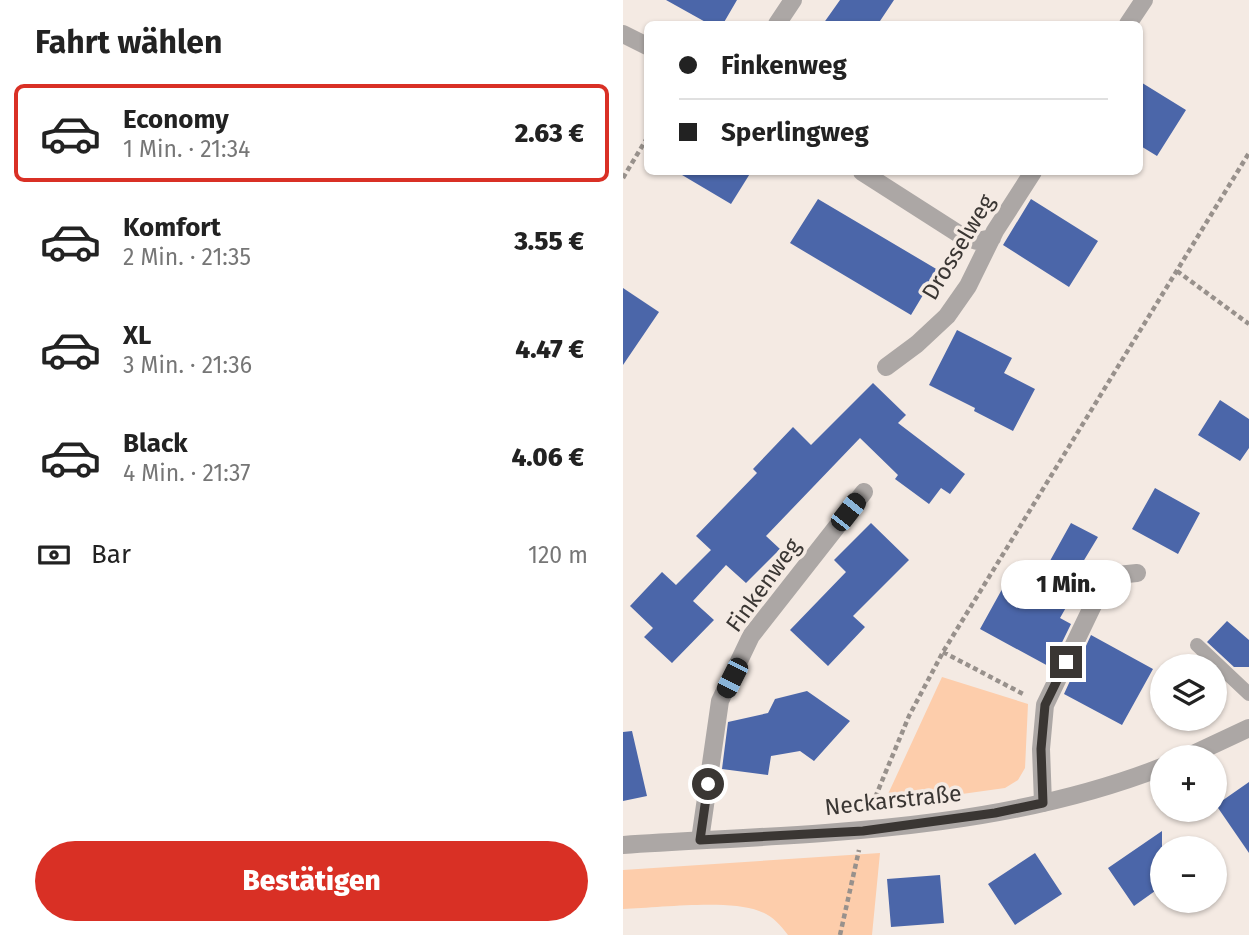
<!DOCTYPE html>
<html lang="de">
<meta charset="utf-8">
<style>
:root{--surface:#fff;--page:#f2f2f2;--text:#222;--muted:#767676;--line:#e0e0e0;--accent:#d93025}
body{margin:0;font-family:"Fira Sans",sans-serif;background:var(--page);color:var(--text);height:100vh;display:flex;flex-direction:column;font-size:26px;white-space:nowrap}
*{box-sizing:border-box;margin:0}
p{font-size:23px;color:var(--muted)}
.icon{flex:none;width:38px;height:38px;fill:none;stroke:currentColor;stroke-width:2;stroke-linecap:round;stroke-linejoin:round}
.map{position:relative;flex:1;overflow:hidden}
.details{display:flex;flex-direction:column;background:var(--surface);width:623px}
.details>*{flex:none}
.banner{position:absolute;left:21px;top:21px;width:499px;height:154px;border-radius:10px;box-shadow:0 2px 5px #0004;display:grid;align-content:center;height:154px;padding:0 35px;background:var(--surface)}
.buttons{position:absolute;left:527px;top:654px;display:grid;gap:14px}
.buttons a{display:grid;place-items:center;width:77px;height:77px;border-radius:50%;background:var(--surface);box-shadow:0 2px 5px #0004;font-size:35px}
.end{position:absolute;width:32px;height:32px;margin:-16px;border:9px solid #3a3633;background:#fff;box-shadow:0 0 0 4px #fff}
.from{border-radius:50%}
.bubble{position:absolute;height:49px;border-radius:24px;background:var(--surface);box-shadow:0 2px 5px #0004;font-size:23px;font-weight:800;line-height:49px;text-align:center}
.car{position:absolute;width:21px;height:42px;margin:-21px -10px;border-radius:9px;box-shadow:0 0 5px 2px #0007;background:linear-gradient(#222 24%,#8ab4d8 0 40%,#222 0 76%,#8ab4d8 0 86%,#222 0)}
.banner b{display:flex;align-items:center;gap:24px;height:66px;font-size:26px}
.banner b+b{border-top:2px solid var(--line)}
.banner i{width:18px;height:18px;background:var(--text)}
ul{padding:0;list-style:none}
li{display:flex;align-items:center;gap:21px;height:98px;margin:0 14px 10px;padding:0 21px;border:4px solid transparent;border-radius:10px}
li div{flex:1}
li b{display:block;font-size:26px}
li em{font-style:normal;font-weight:800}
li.active{border-color:var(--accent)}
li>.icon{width:63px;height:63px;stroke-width:1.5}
h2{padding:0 35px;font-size:32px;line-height:84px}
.pay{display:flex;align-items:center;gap:18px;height:77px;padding:0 35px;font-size:26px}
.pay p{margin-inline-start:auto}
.primary-button{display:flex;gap:14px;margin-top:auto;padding:14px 35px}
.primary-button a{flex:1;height:80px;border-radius:42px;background:var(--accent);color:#fff;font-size:28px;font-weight:800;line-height:80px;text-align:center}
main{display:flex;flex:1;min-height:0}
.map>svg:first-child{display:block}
</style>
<main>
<section class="details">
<h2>Fahrt wählen</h2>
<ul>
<li class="active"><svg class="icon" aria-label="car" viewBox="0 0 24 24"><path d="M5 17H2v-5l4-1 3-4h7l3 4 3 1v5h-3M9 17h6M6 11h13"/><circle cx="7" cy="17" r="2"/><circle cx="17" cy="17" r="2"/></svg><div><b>Economy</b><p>1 Min. · 21:34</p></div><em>2.63 €</em></li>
<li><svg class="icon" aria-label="car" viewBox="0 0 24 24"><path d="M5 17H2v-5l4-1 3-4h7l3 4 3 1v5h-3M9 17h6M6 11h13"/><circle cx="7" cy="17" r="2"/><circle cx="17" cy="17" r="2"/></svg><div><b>Komfort</b><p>2 Min. · 21:35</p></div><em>3.55 €</em></li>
<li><svg class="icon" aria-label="car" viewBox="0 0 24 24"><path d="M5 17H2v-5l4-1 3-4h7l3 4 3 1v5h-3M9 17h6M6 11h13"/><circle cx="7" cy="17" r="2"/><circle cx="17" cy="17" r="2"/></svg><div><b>XL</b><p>3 Min. · 21:36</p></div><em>4.47 €</em></li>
<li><svg class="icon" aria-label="car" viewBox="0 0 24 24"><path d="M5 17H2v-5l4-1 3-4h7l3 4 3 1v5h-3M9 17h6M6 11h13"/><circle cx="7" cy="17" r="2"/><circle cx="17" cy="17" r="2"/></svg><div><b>Black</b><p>4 Min. · 21:37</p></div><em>4.06 €</em></li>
</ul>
<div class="pay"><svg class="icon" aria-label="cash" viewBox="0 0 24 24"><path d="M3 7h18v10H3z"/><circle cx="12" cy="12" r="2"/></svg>Bar<p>120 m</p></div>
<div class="primary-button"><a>Bestätigen</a></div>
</section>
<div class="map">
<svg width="626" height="935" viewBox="0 0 626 935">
<rect width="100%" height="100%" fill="#f4eae3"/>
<path fill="#fdcdab" d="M 319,677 L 405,704 L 402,768 L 395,780 L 382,788 L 260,805 Z
M 257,853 L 249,935 L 165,935 C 157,925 149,915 136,911 C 105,899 35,908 0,909 L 0,870 Z"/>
<path fill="#4b66a9" d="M 43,0 L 114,0 L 100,24 L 86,24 Z
M 217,0 L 271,0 L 255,24 L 200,24 Z
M 516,81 L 563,110 L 534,156 L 516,145 Z
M 54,172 L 128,172 L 108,204 Z
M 195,199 L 315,270 L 288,315 L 167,243 Z
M 408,199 L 475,241 L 446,287 L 380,245 Z
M 0,288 L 36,312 L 0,365 Z
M 334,330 L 389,358 L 381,373 L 412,389 L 390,431 L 351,411 L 352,408 L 306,385 Z
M 250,383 L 283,415 L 275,423 L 342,474 L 327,494 L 318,488 L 306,504 L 272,479 L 275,475 L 237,438 L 143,536 L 157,549 L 123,583 L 103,565 L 70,601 L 91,620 L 49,663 L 21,637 L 30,628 L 7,606 L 39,572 L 53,585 L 88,550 L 73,536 L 134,473 L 130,469 L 170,427 L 188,445 Z
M 597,400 L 626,419 L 626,448 L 617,461 L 575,435 Z
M 532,488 L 577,513 L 555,554 L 509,529 Z
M 248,523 L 286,560 L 230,616 L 242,627 L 205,666 L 167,630 L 223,572 L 211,560 Z
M 448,523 L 475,537 L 437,600 L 445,604 L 437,618 L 448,624 L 427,667 L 357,629 L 388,573 L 413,586 Z
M 604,621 L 626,640 L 626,667 L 611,667 L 584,642 Z
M 468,635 L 530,669 L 499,725 L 441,694 Z
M 184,691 L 227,721 L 191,761 L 177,751 L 148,756 L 145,775 L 99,769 L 105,722 L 145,713 L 152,699 Z
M 9,731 L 24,796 L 0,801 L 0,732 Z
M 626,782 L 626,853 L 593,805 Z
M 539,831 L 539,886 L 511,906 L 485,868 Z
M 412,853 L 439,894 L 392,925 L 365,884 Z
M 317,875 L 321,923 L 268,927 L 264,879 Z"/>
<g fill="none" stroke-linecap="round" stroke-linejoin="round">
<path stroke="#98918c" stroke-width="4.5" stroke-dasharray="5 3.5" stroke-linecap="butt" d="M 0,178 L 24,138
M 554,271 L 626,324
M 320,652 L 402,695
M 249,805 L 286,716 L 320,652 L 626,153
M 217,935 L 236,850"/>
<path stroke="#aca7a5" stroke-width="14" d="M 574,645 L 626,694"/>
<path stroke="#aca7a5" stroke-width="18" d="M 154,24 L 170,0
M 505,24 L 521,0
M 0,34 L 24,46
M 239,172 L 339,236 L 354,241 L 369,238
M 263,367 L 294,344 L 324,316 L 345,286 L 372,231 L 410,172
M 420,803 L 418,749 L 422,705 L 484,576 L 514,573
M 77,840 L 97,701 L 128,636 L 241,492"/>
<path stroke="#aca7a5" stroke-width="18" d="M 562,758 L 626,728
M 0,845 C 181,833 367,834 539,767"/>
</g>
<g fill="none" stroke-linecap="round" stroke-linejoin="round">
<path stroke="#3a3633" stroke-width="9" d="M 85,784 L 77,840 L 240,831 L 372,813 L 420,803 L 418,749 L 422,705 L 443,662"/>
</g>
<g text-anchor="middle" stroke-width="7" stroke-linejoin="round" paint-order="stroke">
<g font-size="23" fill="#3a3633" stroke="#f4eae3">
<text transform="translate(335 247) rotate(-59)" y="8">Drosselweg</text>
<text transform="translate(140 585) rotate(-54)" y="8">Finkenweg</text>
<text transform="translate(270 800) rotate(-6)" y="8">Neckarstraße</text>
</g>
</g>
</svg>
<div class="buttons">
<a><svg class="icon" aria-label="layers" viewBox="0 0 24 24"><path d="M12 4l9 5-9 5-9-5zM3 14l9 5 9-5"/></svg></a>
<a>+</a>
<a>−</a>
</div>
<i class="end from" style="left:85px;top:784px"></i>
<i class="end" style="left:443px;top:662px"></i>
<div class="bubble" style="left:378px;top:560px;width:130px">1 Min.</div>
<i class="car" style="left:225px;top:512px;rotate:38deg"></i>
<i class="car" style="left:109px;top:678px;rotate:207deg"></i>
<div class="banner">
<b><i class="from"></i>Finkenweg</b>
<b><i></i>Sperlingweg</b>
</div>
</div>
</main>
